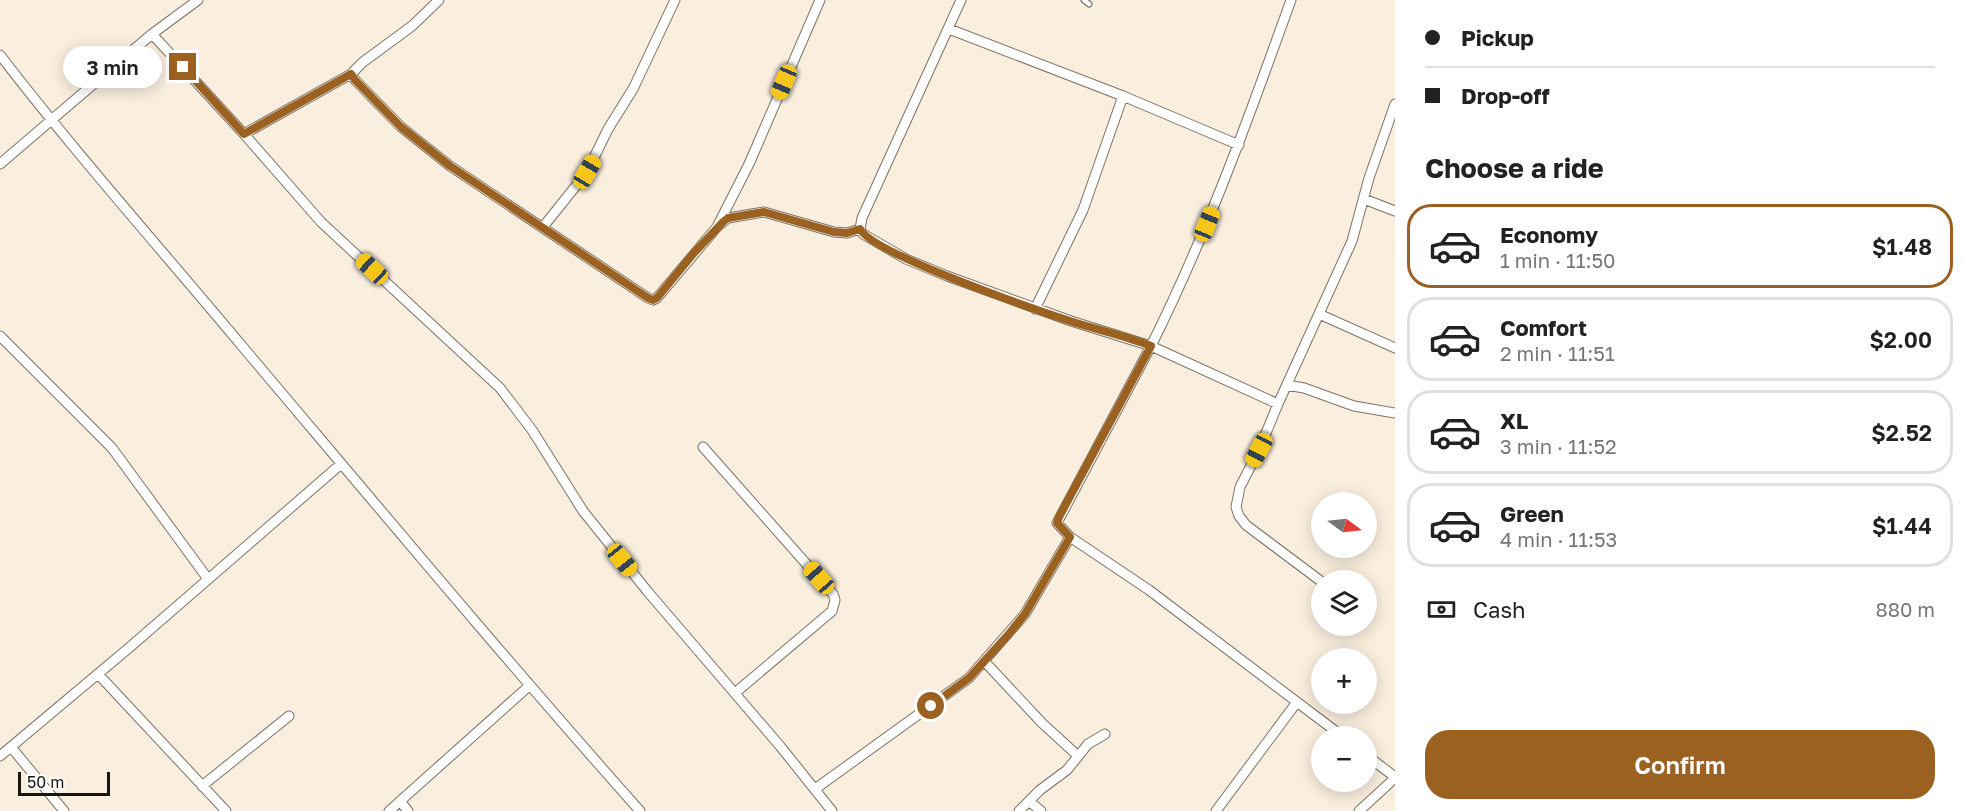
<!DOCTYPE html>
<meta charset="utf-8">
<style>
:root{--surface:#fff;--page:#f6f6f6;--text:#222;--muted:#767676;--line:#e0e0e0;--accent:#9b6120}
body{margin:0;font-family:"Golos Text",sans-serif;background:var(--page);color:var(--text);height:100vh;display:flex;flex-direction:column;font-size:22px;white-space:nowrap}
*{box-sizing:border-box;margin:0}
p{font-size:20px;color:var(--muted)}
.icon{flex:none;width:33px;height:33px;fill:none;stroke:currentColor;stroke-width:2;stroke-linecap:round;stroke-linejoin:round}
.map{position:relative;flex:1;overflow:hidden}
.side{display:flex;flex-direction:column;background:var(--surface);width:570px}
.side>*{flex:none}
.hud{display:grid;align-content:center;height:132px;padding:0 30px;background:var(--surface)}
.needle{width:39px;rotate:105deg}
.tools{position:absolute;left:1311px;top:492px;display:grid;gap:12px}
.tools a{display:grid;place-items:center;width:66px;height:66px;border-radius:50%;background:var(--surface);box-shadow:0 3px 15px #0003;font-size:30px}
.scale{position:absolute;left:18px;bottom:15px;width:92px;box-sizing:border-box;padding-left:6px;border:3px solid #191610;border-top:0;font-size:16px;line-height:21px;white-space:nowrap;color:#191610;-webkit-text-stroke:4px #fff;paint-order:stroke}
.end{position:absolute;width:27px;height:27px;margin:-14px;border:8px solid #9b6120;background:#fff;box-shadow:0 0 0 3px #fff}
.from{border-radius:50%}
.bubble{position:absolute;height:42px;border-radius:21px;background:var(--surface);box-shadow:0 3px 15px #0003;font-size:20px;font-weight:600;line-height:42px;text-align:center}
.car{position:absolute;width:18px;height:36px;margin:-18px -9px;border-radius:8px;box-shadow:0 0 4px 2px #0007;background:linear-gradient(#f5c518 24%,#345 0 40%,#f5c518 0 76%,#345 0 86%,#f5c518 0)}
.hud b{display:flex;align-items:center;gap:21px;height:57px;font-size:22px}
.hud b+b{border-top:2px solid var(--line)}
.hud i{width:15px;height:15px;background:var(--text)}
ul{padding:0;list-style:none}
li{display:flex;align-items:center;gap:18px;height:84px;margin:0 12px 9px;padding:0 18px;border:3px solid var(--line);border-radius:24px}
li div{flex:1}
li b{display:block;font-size:22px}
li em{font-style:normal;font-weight:600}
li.on{border-color:var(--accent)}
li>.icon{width:54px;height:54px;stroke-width:1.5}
h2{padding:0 30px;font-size:27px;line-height:72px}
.pay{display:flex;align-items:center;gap:15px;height:66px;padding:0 30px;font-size:22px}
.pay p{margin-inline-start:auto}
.primary-button{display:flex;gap:12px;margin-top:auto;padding:12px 30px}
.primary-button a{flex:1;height:69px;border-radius:24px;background:var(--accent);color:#fff;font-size:24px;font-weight:600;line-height:69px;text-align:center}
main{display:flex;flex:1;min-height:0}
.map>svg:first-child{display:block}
</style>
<main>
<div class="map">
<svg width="1395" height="811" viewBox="0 0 1395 811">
<rect width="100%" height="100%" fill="#faefde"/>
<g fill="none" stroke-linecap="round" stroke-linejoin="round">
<defs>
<path id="lane" d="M 1084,0 L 1089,4"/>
<path id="street" d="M 961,0 L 862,218 L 860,229 L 863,234 L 906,259 L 947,276 L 1071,321 L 1151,346 C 1207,234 1249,117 1291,0
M 949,29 L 1123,96 L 1239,145
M 152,34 L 244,134 L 351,74 L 363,62 L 412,26 L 439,0
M 0,55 C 77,155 161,249 242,346 C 374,502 504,658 640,811
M 351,74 L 355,80 L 401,127 L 450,166 L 648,298 L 653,300 L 657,298 L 717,227 L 728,218 L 764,212 L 834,232 L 847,233 L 860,229
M 244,134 L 321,222 L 500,388 L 532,430 L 583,511 L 648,592 L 780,746 L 832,811
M 0,164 L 152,34 L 198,0
M 1364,199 L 1395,211
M 718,225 L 749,164 L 820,0
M 543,227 L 587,172 L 608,129 L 633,89 L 675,0
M 1035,309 L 1083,210 L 1123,96
M 1319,314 L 1395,348
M 0,336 L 112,448 L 208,579
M 1287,385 L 1304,388 L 1354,406 L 1395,413
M 1278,404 L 1259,450 L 1240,487 L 1236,507 L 1239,516 L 1246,525 L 1322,582
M 703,447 L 833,594 L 835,600 L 832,611 L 735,693
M 984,661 L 1042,723 L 1077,755
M 98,674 L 226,811
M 1342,736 L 1149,590 L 1070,537 L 1057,523 L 1151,346 L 1278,404 L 1352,241 L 1369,178 L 1395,104
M 11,747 L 64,811
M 1366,755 L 1395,777
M 0,756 L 130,647 L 341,464
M 202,786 L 289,716
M 815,789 L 969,678 L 1025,614 L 1070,537
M 400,801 L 408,811
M 1030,802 L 1041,811
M 389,811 L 529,686
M 1019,811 L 1040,790 L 1067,770 L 1088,744 L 1105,734
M 1216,811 L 1297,702
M 1359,811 L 1395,778"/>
</defs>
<use href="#lane" stroke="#7b7263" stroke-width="7"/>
<use href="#street" stroke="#7b7263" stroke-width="11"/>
<use href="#lane" stroke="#fff" stroke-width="4.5"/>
<use href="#street" stroke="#fff" stroke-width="9"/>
</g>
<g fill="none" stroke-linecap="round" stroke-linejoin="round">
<path stroke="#9b6120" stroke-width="8" d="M 183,67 L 244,134 L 351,74 L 355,80 L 401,127 L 450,166 L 648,298 L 653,300 L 657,298 L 693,254 L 723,222 L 728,218 L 764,212 L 834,232 L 847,233 L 860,229 C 873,254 1039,311 1073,322 C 1099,330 1126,336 1151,346 L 1059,517 L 1057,523 L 1070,537 L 1025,614 L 1008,635 L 969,678 L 931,706"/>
</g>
</svg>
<div class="tools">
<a><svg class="needle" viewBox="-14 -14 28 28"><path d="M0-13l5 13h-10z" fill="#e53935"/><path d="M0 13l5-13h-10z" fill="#767676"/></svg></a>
<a><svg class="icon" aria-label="layers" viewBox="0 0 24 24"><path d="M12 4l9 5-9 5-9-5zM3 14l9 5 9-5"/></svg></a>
<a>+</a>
<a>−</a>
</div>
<div class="scale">50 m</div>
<i class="end from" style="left:931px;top:706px"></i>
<i class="end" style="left:183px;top:67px"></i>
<div class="bubble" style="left:63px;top:46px;width:99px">3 min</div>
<i class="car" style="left:784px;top:82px;rotate:203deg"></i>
<i class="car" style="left:587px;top:172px;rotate:30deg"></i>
<i class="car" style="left:1207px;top:224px;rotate:22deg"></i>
<i class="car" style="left:372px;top:269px;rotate:313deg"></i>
<i class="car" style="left:1259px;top:450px;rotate:208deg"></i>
<i class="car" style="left:622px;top:560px;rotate:141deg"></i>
<i class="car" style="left:819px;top:578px;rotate:319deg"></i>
</div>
<section class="side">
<div class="hud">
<b><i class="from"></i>Pickup</b>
<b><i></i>Drop-off</b>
</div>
<h2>Choose a ride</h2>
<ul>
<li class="on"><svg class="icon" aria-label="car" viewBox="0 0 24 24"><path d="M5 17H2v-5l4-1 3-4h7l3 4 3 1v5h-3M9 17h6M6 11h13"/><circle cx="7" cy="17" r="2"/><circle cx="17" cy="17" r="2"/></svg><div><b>Economy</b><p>1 min · 11:50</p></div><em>$1.48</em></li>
<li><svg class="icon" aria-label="car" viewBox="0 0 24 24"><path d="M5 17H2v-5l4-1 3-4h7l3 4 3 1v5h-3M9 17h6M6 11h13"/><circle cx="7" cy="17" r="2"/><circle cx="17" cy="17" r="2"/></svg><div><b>Comfort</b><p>2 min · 11:51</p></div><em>$2.00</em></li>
<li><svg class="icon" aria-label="car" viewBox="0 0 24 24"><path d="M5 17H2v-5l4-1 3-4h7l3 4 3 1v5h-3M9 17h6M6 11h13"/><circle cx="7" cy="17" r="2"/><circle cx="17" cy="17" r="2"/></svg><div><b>XL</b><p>3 min · 11:52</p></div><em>$2.52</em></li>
<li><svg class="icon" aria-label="car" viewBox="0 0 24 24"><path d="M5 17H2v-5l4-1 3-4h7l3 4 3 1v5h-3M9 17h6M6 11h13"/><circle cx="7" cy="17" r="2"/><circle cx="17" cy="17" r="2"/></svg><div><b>Green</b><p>4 min · 11:53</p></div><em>$1.44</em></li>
</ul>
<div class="pay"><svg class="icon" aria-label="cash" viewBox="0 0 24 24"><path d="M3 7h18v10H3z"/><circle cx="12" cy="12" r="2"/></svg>Cash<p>880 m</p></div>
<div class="primary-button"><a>Confirm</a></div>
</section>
</main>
